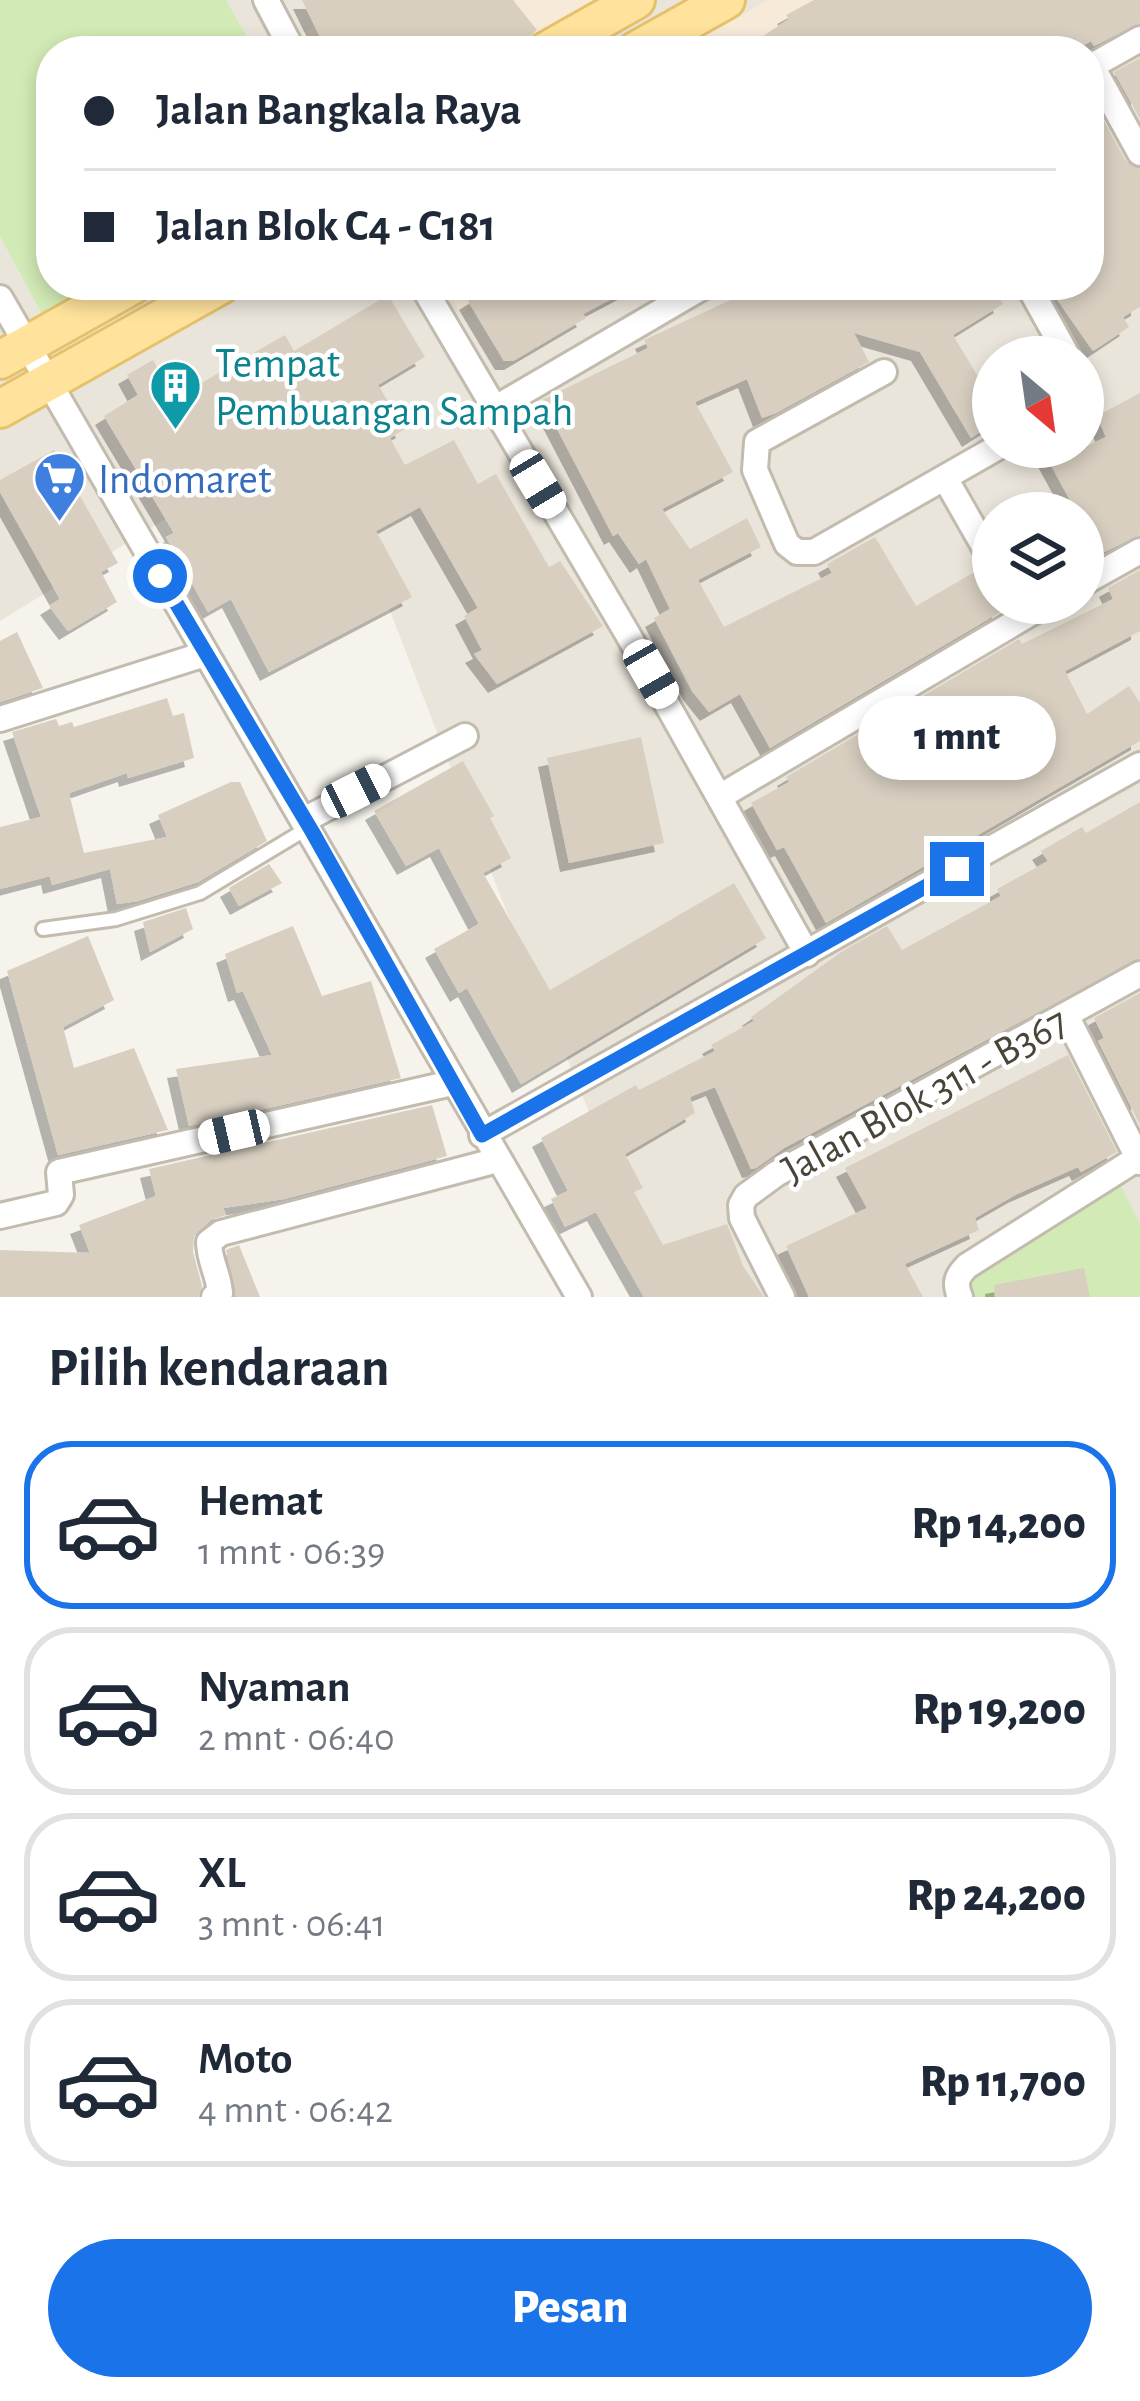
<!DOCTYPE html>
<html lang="id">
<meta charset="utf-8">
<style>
:root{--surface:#fff;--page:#f6f6f7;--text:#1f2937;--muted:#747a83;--line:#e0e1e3;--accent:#1a73e8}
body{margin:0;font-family:"Alegreya Sans",sans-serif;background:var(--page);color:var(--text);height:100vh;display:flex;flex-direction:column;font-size:45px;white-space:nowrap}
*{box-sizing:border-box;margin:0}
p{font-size:39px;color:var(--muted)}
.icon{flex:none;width:66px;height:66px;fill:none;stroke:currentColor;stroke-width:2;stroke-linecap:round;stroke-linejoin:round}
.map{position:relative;height:1297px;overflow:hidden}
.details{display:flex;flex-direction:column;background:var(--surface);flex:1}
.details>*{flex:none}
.banner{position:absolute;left:36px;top:36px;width:1068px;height:264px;border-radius:48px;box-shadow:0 6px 18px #0003;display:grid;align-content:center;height:264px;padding:0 48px;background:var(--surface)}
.needle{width:78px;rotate:151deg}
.buttons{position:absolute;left:972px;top:336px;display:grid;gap:24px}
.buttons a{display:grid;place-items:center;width:132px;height:132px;border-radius:50%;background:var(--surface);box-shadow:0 6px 18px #0003;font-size:60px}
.end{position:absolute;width:54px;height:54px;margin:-27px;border:15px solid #1a73e8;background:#fff;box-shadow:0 0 0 6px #fff}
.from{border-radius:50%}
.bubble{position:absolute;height:84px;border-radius:42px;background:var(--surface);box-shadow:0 6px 18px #0003;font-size:39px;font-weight:800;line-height:84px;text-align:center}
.car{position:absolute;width:36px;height:72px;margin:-36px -18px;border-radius:15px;box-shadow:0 0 9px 3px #0007;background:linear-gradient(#fff 24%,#345 0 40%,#fff 0 76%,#345 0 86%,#fff 0)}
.banner b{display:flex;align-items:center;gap:42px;height:114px;font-size:45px}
.banner b+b{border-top:3px solid var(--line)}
.banner i{width:30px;height:30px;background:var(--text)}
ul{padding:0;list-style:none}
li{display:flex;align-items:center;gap:36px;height:168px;margin:0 24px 18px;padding:0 24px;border:6px solid var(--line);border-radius:48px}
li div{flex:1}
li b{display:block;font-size:45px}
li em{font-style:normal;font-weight:800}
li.current{border-color:var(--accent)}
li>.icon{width:108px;height:108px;stroke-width:1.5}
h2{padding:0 48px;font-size:54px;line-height:144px}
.action{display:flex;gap:24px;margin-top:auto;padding:24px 48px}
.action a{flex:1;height:138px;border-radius:72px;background:var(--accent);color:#fff;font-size:48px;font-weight:800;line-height:138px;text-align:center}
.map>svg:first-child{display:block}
</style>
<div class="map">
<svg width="1140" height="1297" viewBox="0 0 1140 1297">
<defs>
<filter id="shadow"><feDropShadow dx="-9" dy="9" stdDeviation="0" flood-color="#0004"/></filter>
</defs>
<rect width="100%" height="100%" fill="#f6f3ec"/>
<path fill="#eae5da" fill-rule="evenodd" d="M 0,0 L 1140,0 L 1140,1297 L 665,1297 L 500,895 L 318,425 L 0,621 ZM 51,51 L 1089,51 L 1089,285 L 51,285 ZM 993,357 L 1083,357 L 1083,447 L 993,447 ZM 993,513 L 1083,513 L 1083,603 L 993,603 Z"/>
<path fill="#f7ead8" d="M 361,0 L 598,0 L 507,51 L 311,51 L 301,34 Z
M 768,0 L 1009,0 L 920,51 L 678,51 Z
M 447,285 L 510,285 L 460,314 Z"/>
<path fill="#d2eab5" d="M 0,0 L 226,0 L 255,51 L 51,51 L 51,285 L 97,285 L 43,316 L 0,236 Z
M 1120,1184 L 1140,1224 L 1140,1297 L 975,1297 L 965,1277 Z"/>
<path fill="#d8cfc1" filter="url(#shadow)" d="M 302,0 L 513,0 L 537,30 L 527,39 L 524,51 L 327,51 Z
M 814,0 L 1140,0 L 1140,23 L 1094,46 L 1091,41 L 1073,51 L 740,51 L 789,19 L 786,15 Z
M 1140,58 L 1140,119 L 1114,72 Z
M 1100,114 L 1126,161 L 1140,169 L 1140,307 L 1123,317 L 1129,327 L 1093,351 L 1047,285 L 1089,285 L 1089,119 Z
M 494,285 L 638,285 L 583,314 L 586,318 L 513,361 L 504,361 L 468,301 Z
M 763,285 L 991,285 L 1003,304 L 953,335 L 977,375 L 993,366 L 993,424 L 971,438 L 920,352 L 854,333 L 869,362 L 776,413 L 762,418 L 747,379 L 695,402 L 733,472 L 662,509 L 690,549 L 747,518 L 761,547 L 698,580 L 724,627 L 832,573 L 827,564 L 875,537 L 916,606 L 978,570 L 993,595 L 993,603 L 998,603 L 1002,611 L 770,748 L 740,694 L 709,712 L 692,691 L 654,618 L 670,609 L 646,559 L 639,564 L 618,533 L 613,536 L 542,400 L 648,348 L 644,340 Z
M 388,295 L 425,357 L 378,385 L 405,429 L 390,438 L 405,465 L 454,440 L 478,484 L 496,474 L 549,567 L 560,561 L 603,626 L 497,684 L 474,654 L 482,650 L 464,616 L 478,608 L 420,507 L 376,531 L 412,597 L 269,672 L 231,599 L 208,612 L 166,537 L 174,533 L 104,416 L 138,395 L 127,375 L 153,360 L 175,398 L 285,335 L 294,351 Z
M 1140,393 L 1140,535 L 1083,562 L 1083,513 L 1077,513 L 1041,447 L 1085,447 L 1106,437 L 1097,416 Z
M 54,450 L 118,563 L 101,572 L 117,602 L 68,631 L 49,606 L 60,599 L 0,492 L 0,480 Z
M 1140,570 L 1140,631 L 1065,671 L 1087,714 L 1129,686 L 1140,703 L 1140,741 L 826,923 L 784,847 L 777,850 L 751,803 L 789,782 L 786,777 L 1019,639 L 1022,644 L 1113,599 L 1108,588 Z
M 17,632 L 43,688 L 0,702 L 0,641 Z
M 167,698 L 173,716 L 184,713 L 194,758 L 128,778 L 127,773 L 69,793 L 84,853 L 167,837 L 158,815 L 231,782 L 240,782 L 267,841 L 198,882 L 138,901 L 117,904 L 110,869 L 52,885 L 50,876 L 0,889 L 0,827 L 41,817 L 12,732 L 56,719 L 59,726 L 72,722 L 74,727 Z
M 641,737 L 664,843 L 569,863 L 547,758 Z
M 463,761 L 494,816 L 490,818 L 511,858 L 483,873 L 550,990 L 734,883 L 766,938 L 521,1084 L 467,988 L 459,993 L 434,949 L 479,924 L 439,848 L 406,866 L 374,811 Z
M 1140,802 L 1140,958 L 784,1148 L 756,1168 L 751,1169 L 715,1087 L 690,1097 L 695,1113 L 625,1154 L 643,1188 L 634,1192 L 663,1245 L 727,1224 L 743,1266 L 764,1297 L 644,1297 L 596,1212 L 565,1227 L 551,1199 L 568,1191 L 541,1138 L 636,1085 L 639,1090 L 715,1051 L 711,1045 L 754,1021 L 751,1017 L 841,952 L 887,926 L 902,950 L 1001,896 L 997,889 L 1048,861 L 1041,851 L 1082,827 L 1086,833 Z
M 269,864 L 282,883 L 239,906 L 229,888 Z
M 186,908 L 193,929 L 150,952 L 143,922 Z
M 293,926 L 322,996 L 371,981 L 401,1078 L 189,1126 L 176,1069 L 272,1055 L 243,991 L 237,993 L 225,954 Z
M 88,936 L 114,1000 L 63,1027 L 74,1068 L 134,1048 L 168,1130 L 58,1155 L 7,971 Z
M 1140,993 L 1140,1125 L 1098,1041 L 1104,1038 L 1094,1018 Z
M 1068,1055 L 1117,1152 L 1081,1172 L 1078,1167 L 1017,1194 L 975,1218 L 979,1230 L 905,1264 L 923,1297 L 809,1297 L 786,1246 L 867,1208 L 845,1168 Z
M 432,1105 L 447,1156 L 284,1199 L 223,1208 L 226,1215 L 211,1220 L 194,1236 L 193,1252 L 202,1286 L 198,1297 L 0,1297 L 0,1250 L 90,1253 L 79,1225 L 156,1196 L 149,1169 Z
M 239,1245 L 260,1297 L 236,1297 L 226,1250 Z
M 1084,1268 L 1090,1297 L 995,1297 L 994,1285 Z"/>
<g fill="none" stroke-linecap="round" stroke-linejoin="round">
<defs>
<path id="lane" d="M 43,929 L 116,919 L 200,893 L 308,828"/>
<path id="street" d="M 266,0 L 293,51
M 1092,66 L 1140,39
M 1089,68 L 1092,66 L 1140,153
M 422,285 L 627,633 L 807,954
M 1028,285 L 1068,357
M 0,298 L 579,1297
M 884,372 L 757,442 L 755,470 L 787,544 L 797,552 L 814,552 L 998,447
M 494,409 L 706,285
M 945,478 L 993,562
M 1083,583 L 1140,551
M 0,719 L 205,654
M 721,796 L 1048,603
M 304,820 L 465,736
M 1066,1015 L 1140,1162
M 482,1135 L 1140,765
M 0,1216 L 56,1203 L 61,1195 L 59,1172 L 452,1083
M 214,1297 L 220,1293 C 219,1275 209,1261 209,1242 L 221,1233 L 498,1160
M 782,1297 L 742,1218 L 741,1205 L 746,1196 L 776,1174 L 1140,974
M 960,1297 C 954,1283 957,1276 967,1266 L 1138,1158"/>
<path id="primary" d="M 546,51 L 636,0
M 635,51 L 726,0
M 0,360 L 133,285
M 0,409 L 221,285"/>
</defs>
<use href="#lane" stroke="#c2bbae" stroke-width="18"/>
<use href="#street" stroke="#c2bbae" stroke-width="30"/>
<use href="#primary" stroke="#e6c16a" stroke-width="42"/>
<use href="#lane" stroke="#fff" stroke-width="12"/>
<use href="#street" stroke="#fff" stroke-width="24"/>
<use href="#primary" stroke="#ffe39c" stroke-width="36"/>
</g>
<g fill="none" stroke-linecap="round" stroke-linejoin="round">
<path stroke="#1a73e8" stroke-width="15" d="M 160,576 L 313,833 L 482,1135 L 957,869"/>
</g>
<defs>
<symbol id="building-pin" viewBox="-11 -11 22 30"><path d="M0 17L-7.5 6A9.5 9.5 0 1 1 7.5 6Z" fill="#0f9aa8" stroke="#fff"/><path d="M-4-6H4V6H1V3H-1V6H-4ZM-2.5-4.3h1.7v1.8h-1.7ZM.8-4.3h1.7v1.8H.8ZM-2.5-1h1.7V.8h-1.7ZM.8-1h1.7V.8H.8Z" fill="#fff"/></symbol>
<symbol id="supermarket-pin" viewBox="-11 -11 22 30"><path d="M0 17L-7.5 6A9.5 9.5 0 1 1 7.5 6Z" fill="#3f7fe0" stroke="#fff"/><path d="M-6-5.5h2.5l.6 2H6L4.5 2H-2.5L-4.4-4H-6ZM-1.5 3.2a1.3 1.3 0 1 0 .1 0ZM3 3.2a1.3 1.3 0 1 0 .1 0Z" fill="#fff"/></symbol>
</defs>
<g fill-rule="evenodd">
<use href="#building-pin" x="146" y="356" width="59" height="81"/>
<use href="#supermarket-pin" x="30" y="448" width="59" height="81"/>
</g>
<g text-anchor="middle" stroke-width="9" stroke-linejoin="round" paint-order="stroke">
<g font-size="42" fill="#0d838f" stroke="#fff" text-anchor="start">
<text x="215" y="377">Tempat<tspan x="215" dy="48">Pembuangan Sampah</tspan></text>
</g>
<g font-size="42" fill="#366cbe" stroke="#fff" text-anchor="start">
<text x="98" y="493">Indomaret</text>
</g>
<g font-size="42" fill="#4b4439" stroke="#fff">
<text transform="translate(924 1094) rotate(-29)" y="15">Jalan Blok 311 - B367</text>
</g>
</g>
</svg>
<div class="buttons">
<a><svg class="needle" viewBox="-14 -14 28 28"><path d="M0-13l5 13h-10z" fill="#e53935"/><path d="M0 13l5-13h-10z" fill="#747a83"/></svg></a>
<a><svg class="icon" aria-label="layers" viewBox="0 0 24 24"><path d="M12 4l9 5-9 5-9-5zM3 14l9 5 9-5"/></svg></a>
</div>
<i class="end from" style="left:160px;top:576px"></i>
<i class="end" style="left:957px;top:869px"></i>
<div class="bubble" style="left:858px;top:696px;width:198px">1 mnt</div>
<i class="car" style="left:538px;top:484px;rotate:149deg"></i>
<i class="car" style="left:651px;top:674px;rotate:150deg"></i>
<i class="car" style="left:356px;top:791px;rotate:63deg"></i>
<i class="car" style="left:234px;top:1132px;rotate:257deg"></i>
<div class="banner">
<b><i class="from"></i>Jalan Bangkala Raya</b>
<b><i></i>Jalan Blok C4 - C181</b>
</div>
</div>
<section class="details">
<h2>Pilih kendaraan</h2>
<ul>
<li class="current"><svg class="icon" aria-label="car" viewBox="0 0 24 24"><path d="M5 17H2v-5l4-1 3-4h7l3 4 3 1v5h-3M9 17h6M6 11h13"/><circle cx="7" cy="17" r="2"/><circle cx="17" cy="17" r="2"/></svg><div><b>Hemat</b><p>1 mnt · 06:39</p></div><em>Rp 14,200</em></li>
<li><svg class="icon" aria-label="car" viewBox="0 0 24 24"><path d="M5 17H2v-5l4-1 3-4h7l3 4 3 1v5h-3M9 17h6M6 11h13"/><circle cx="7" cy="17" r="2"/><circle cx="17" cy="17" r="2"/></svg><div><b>Nyaman</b><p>2 mnt · 06:40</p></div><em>Rp 19,200</em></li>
<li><svg class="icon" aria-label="car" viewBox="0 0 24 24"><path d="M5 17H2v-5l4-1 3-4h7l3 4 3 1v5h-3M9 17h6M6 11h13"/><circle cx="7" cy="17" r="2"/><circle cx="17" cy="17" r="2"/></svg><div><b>XL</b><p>3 mnt · 06:41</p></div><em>Rp 24,200</em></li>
<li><svg class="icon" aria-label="car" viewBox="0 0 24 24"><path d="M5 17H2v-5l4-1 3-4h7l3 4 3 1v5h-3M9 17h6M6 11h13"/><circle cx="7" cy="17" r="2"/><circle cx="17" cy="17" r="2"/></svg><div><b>Moto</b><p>4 mnt · 06:42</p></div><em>Rp 11,700</em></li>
</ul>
<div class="action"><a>Pesan</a></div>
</section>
